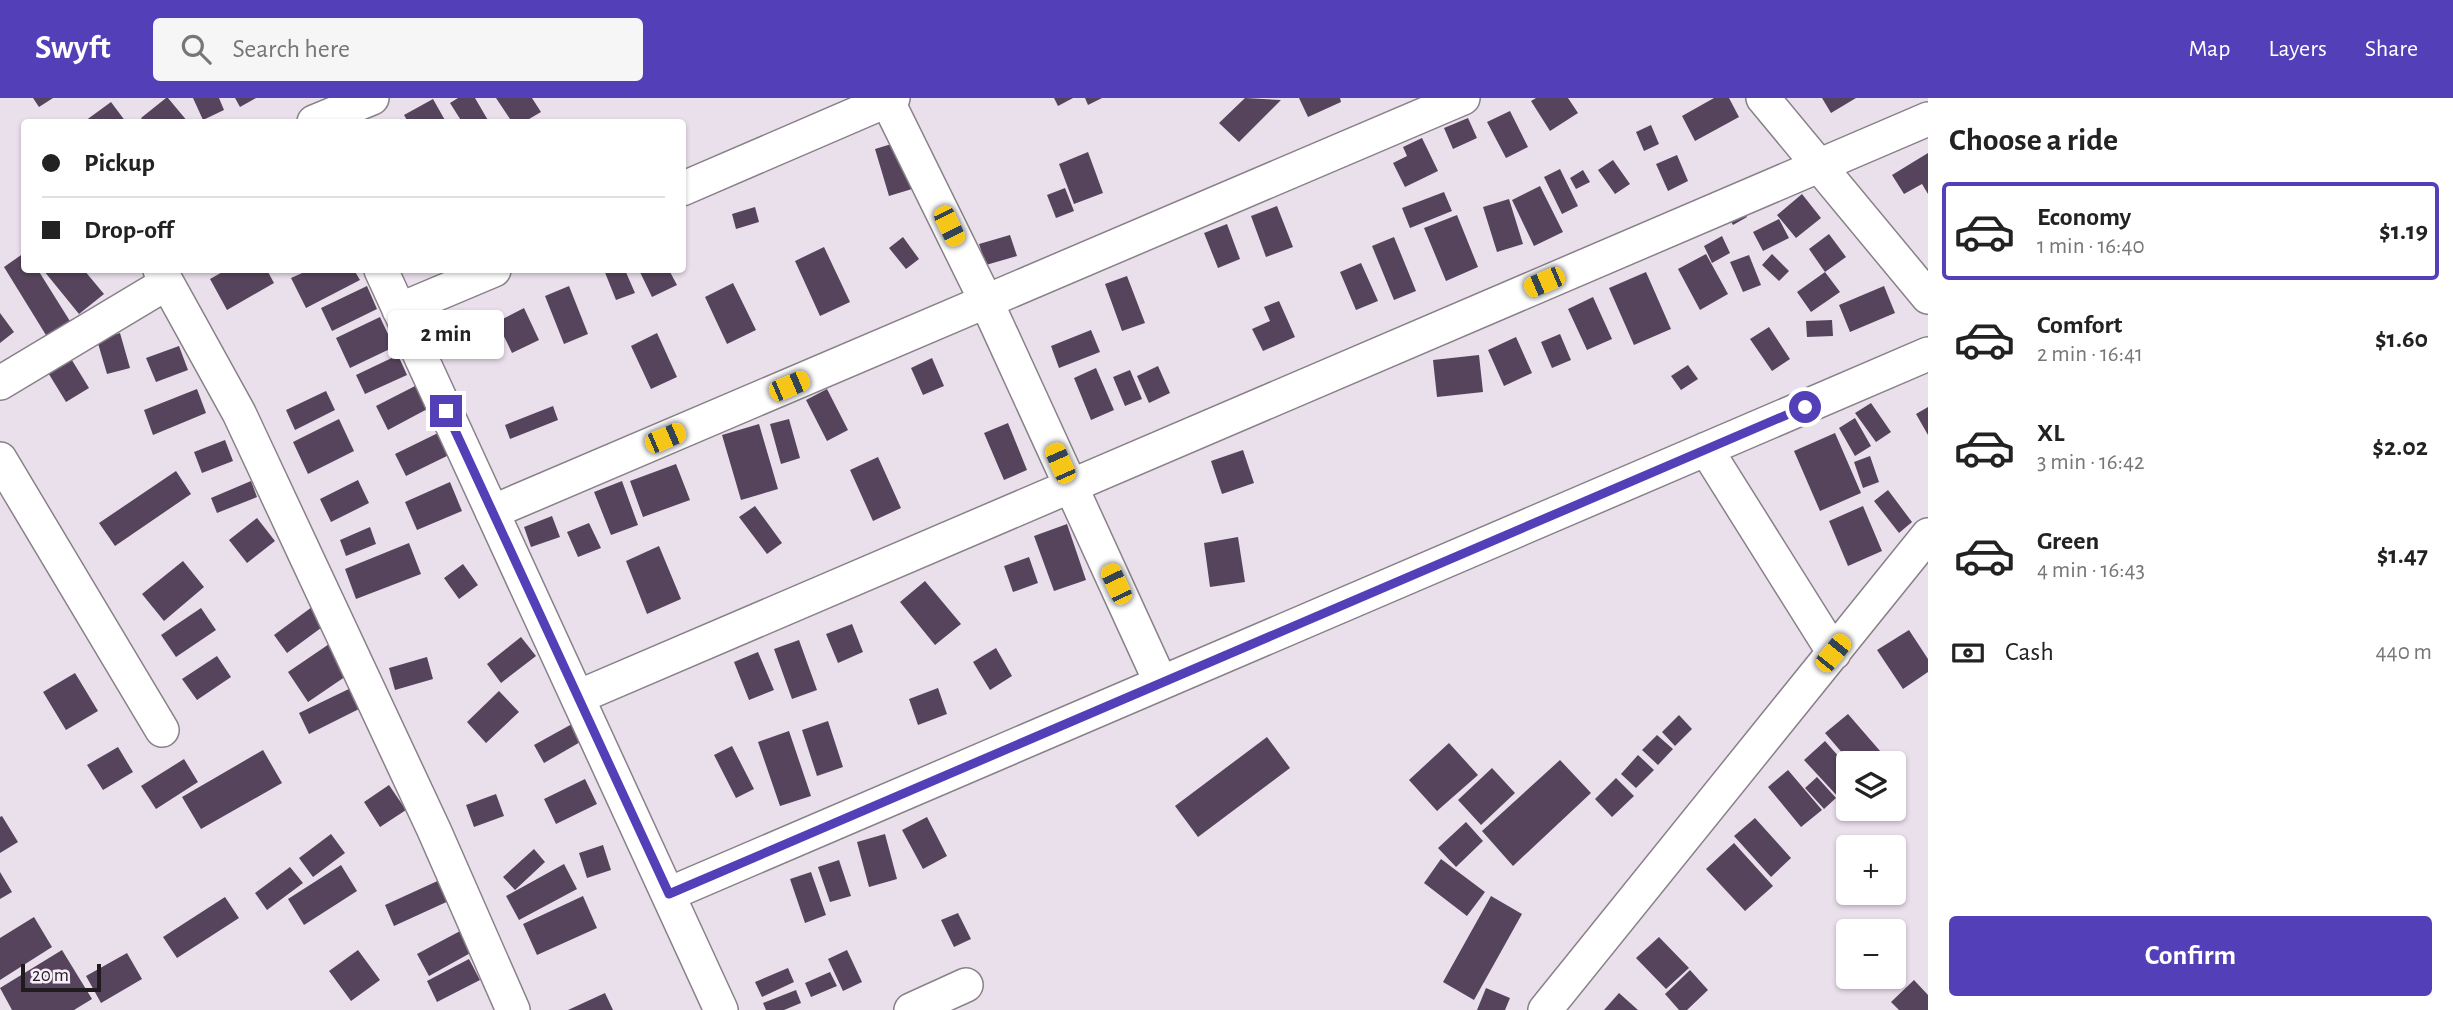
<!DOCTYPE html>
<meta charset="utf-8">
<style>
:root{--surface:#fff;--page:#f6f6f6;--text:#222;--muted:#767676;--line:#e0e0e0;--accent:#533fb7}
body{margin:0;font-family:"Alegreya Sans",sans-serif;background:var(--page);color:var(--text);height:100vh;display:flex;flex-direction:column;font-size:26px;white-space:nowrap}
*{box-sizing:border-box;margin:0}
p{font-size:23px;color:var(--muted)}
.icon{flex:none;width:38px;height:38px;fill:none;stroke:currentColor;stroke-width:2;stroke-linecap:round;stroke-linejoin:round}
.map{position:relative;flex:1;overflow:hidden}
.details{display:flex;flex-direction:column;background:var(--surface);width:525px}
.details>*{flex:none}
.banner{position:absolute;left:21px;top:21px;width:665px;height:154px;border-radius:7px;box-shadow:0 2px 5px #0004;display:grid;align-content:center;height:154px;padding:0 21px;background:var(--surface)}
.buttons{position:absolute;left:1836px;top:653px;display:grid;gap:14px}
.buttons a{display:grid;place-items:center;width:70px;height:70px;border-radius:7px;background:var(--surface);box-shadow:0 2px 5px #0004;font-size:35px}
.scale{position:absolute;left:21px;bottom:18px;width:80px;box-sizing:border-box;padding-left:7px;border:4px solid #1f1b1f;border-top:0;font-size:19px;line-height:24px;white-space:nowrap;color:#1f1b1f;-webkit-text-stroke:5px #f7eef9;paint-order:stroke}
.end{position:absolute;width:32px;height:32px;margin:-16px;border:9px solid #533fb7;background:#fff;box-shadow:0 0 0 4px #fff}
.from{border-radius:50%}
.bubble{position:absolute;height:49px;border-radius:7px;background:var(--surface);box-shadow:0 2px 5px #0004;font-size:23px;font-weight:700;line-height:49px;text-align:center}
.car{position:absolute;width:21px;height:42px;margin:-21px -10px;border-radius:9px;box-shadow:0 0 5px 2px #0007;background:linear-gradient(#f5c518 24%,#345 0 40%,#f5c518 0 76%,#345 0 86%,#f5c518 0)}
.banner b{display:flex;align-items:center;gap:24px;height:66px;font-size:26px}
.banner b+b{border-top:2px solid var(--line)}
.banner i{width:18px;height:18px;background:var(--text)}
ul{padding:0;list-style:none}
li{display:flex;align-items:center;gap:21px;height:98px;margin:0 14px 10px;padding:0 7px;border:4px solid transparent;border-radius:7px}
li div{flex:1}
li b{display:block;font-size:26px}
li em{font-style:normal;font-weight:700}
li.current{border-color:var(--accent)}
li>.icon{width:63px;height:63px;stroke-width:1.5}
h2{padding:0 21px;font-size:32px;line-height:84px}
.pay{display:flex;align-items:center;gap:18px;height:77px;padding:0 21px;font-size:26px}
.pay p{margin-inline-start:auto}
.primary-button{display:flex;gap:14px;margin-top:auto;padding:14px 21px}
.primary-button a{flex:1;height:80px;border-radius:7px;background:var(--accent);color:#fff;font-size:28px;font-weight:700;line-height:80px;text-align:center}
header{display:flex;align-items:center;gap:42px;box-sizing:border-box;height:98px;padding:0 35px;background:var(--accent);color:#fff}
header strong{font-size:33px}
nav{display:flex;gap:38px;margin-inline-start:auto;font-size:24px}
.search{width:490px;height:63px;background:var(--page);display:flex;align-items:center;gap:18px;box-sizing:border-box;padding:0 24px;border-radius:7px;color:var(--muted);font-size:26px}
main{display:flex;flex:1;min-height:0}
.map>svg:first-child{display:block}
</style>
<header>
<strong>Swyft</strong>
<div class="search"><svg class="icon" aria-label="search" viewBox="0 0 24 24"><circle cx="10" cy="10" r="6"/><path d="M15 15l6 6"/></svg>Search here</div>
<nav><a>Map</a><a>Layers</a><a>Share</a></nav>
</header>
<main>
<div class="map">
<svg width="1928" height="912" viewBox="0 0 1928 912">
<rect width="100%" height="100%" fill="#eae0ec"/>
<path fill="#56445c" d="M 33,0 L 53,0 L 39,9 Z
M 166,0 L 168,0 L 188,24 L 145,24 L 141,20 Z
M 193,0 L 219,0 L 224,12 L 203,22 Z
M 235,0 L 256,0 L 240,9 Z
M 458,0 L 475,0 L 489,24 L 462,24 L 450,5 Z
M 496,0 L 532,0 L 541,14 L 524,24 L 512,24 Z
M 1054,0 L 1073,0 L 1058,8 Z
M 1085,0 L 1102,0 L 1088,7 Z
M 1245,0 L 1281,2 L 1239,44 L 1219,25 Z
M 1299,0 L 1340,0 L 1341,4 L 1308,19 Z
M 1536,0 L 1568,0 L 1578,15 L 1550,33 L 1531,3 Z
M 1714,0 L 1729,0 L 1739,19 L 1695,43 L 1682,18 Z
M 1822,0 L 1856,0 L 1831,15 Z
M 433,1 L 446,24 L 408,24 L 404,17 Z
M 111,4 L 126,24 L 86,24 L 85,23 Z
M 1510,13 L 1528,49 L 1506,60 L 1487,24 Z
M 1468,20 L 1477,40 L 1453,51 L 1444,30 Z
M 1651,27 L 1659,46 L 1644,53 L 1636,34 Z
M 1422,40 L 1438,73 L 1405,89 L 1393,65 L 1407,58 L 1403,49 Z
M 898,44 L 912,91 L 889,98 L 875,51 Z
M 1088,54 L 1103,95 L 1074,106 L 1059,66 Z
M 1928,55 L 1928,96 L 1922,86 L 1904,96 L 1892,77 Z
M 1677,57 L 1688,83 L 1668,93 L 1656,66 Z
M 1613,62 L 1630,86 L 1615,96 L 1598,72 Z
M 1560,71 L 1578,108 L 1562,116 L 1544,79 Z
M 1583,72 L 1590,84 L 1576,91 L 1570,80 Z
M 1540,88 L 1563,134 L 1534,148 L 1512,102 Z
M 1065,90 L 1074,113 L 1056,120 L 1047,97 Z
M 1444,94 L 1452,113 L 1410,130 L 1402,110 Z
M 1802,96 L 1821,120 L 1796,140 L 1777,117 Z
M 1509,101 L 1523,146 L 1497,154 L 1483,109 Z
M 1741,107 L 1747,119 L 1733,127 L 1726,115 Z
M 1277,108 L 1293,149 L 1266,159 L 1251,118 Z
M 755,109 L 759,124 L 736,131 L 732,116 Z
M 1457,117 L 1478,169 L 1446,183 L 1424,130 Z
M 1779,121 L 1789,140 L 1763,153 L 1753,134 Z
M 1227,126 L 1240,161 L 1218,170 L 1204,135 Z
M 1829,136 L 1846,159 L 1825,174 L 1809,151 Z
M 1010,137 L 1017,158 L 986,167 L 979,146 Z
M 1722,138 L 1730,155 L 1712,165 L 1704,148 Z
M 903,139 L 919,161 L 906,171 L 889,150 Z
M 1394,139 L 1416,193 L 1394,202 L 1372,148 Z
M 824,149 L 850,204 L 820,218 L 795,163 Z
M 24,155 L 24,172 L 38,172 L 73,228 L 49,242 L 4,169 Z
M 1706,156 L 1728,196 L 1700,212 L 1678,171 Z
M 1772,156 L 1789,173 L 1779,183 L 1762,167 Z
M 1749,157 L 1761,187 L 1743,194 L 1730,164 Z
M 1361,165 L 1378,203 L 1356,212 L 1340,174 Z
M 47,172 L 84,172 L 104,196 L 79,216 L 44,173 Z
M 226,172 L 267,172 L 274,185 L 227,212 L 210,181 Z
M 309,172 L 354,172 L 360,182 L 306,210 L 291,180 Z
M 604,172 L 625,172 L 635,195 L 616,202 Z
M 639,172 L 669,172 L 677,187 L 652,199 Z
M 1646,174 L 1671,231 L 1634,247 L 1609,190 Z
M 1825,174 L 1840,194 L 1811,214 L 1797,194 Z
M 1127,178 L 1145,225 L 1122,233 L 1105,186 Z
M 733,185 L 756,232 L 727,246 L 705,199 Z
M 367,188 L 377,211 L 332,233 L 321,210 Z
M 569,188 L 588,236 L 564,246 L 545,198 Z
M 1884,188 L 1895,215 L 1850,234 L 1839,207 Z
M 1593,199 L 1612,241 L 1587,252 L 1568,211 Z
M 1279,203 L 1295,239 L 1263,253 L 1252,231 L 1270,223 L 1264,209 Z
M 524,210 L 539,242 L 512,255 L 497,224 Z
M 0,215 L 14,234 L 0,245 Z
M 380,219 L 394,249 L 350,270 L 336,240 Z
M 1832,222 L 1833,238 L 1807,239 L 1806,223 Z
M 1769,229 L 1790,261 L 1772,273 L 1750,241 Z
M 1091,232 L 1100,254 L 1059,270 L 1051,248 Z
M 120,235 L 130,270 L 107,276 L 97,242 Z
M 657,235 L 677,279 L 651,291 L 631,248 Z
M 1560,236 L 1571,262 L 1552,270 L 1541,244 Z
M 1516,239 L 1532,275 L 1504,288 L 1488,252 Z
M 179,248 L 188,272 L 156,284 L 146,260 Z
M 398,257 L 407,277 L 365,296 L 356,277 Z
M 1479,257 L 1483,294 L 1437,299 L 1433,262 Z
M 70,259 L 89,290 L 66,304 L 47,273 Z
M 932,260 L 944,288 L 923,297 L 911,270 Z
M 1688,267 L 1698,281 L 1681,292 L 1671,278 Z
M 1158,268 L 1170,295 L 1149,305 L 1137,278 Z
M 1096,270 L 1114,312 L 1091,322 L 1074,280 Z
M 1130,272 L 1142,301 L 1125,308 L 1113,279 Z
M 419,286 L 431,309 L 388,332 L 376,308 Z
M 197,291 L 206,315 L 153,337 L 144,312 Z
M 827,291 L 848,332 L 827,343 L 806,302 Z
M 326,293 L 335,312 L 295,332 L 286,312 Z
M 1871,305 L 1891,334 L 1876,344 L 1855,315 Z
M 553,308 L 558,322 L 510,341 L 505,327 Z
M 1928,309 L 1928,337 L 1916,316 Z
M 1855,320 L 1871,348 L 1855,358 L 1839,330 Z
M 339,321 L 354,353 L 308,376 L 293,344 Z
M 789,321 L 800,360 L 781,366 L 770,326 Z
M 1008,325 L 1027,372 L 1004,382 L 984,335 Z
M 759,326 L 778,391 L 741,402 L 722,337 Z
M 438,335 L 449,357 L 406,378 L 395,356 Z
M 1835,335 L 1861,395 L 1820,413 L 1794,353 Z
M 225,342 L 233,363 L 202,375 L 194,354 Z
M 1243,352 L 1254,385 L 1222,396 L 1211,363 Z
M 1870,358 L 1879,384 L 1863,390 L 1854,364 Z
M 878,359 L 901,410 L 873,423 L 850,372 Z
M 676,366 L 690,402 L 643,419 L 630,383 Z
M 176,373 L 191,396 L 115,448 L 99,425 Z
M 358,382 L 369,405 L 331,424 L 320,401 Z
M 251,383 L 257,399 L 217,415 L 211,400 Z
M 622,383 L 638,427 L 611,437 L 594,394 Z
M 450,384 L 462,413 L 417,432 L 405,404 Z
M 1888,392 L 1912,424 L 1899,435 L 1874,403 Z
M 755,408 L 782,445 L 767,456 L 739,419 Z
M 1863,408 L 1882,453 L 1848,468 L 1829,423 Z
M 552,418 L 560,439 L 531,449 L 524,429 Z
M 257,420 L 275,443 L 247,465 L 229,442 Z
M 589,425 L 601,450 L 578,459 L 567,434 Z
M 1067,426 L 1086,482 L 1054,493 L 1034,438 Z
M 370,429 L 376,446 L 346,458 L 340,442 Z
M 1238,439 L 1245,484 L 1210,489 L 1204,445 Z
M 409,445 L 421,476 L 356,501 L 345,471 Z
M 659,448 L 681,501 L 647,516 L 626,463 Z
M 1029,459 L 1038,485 L 1013,494 L 1004,468 Z
M 183,463 L 204,489 L 164,523 L 142,496 Z
M 463,466 L 478,487 L 459,501 L 444,480 Z
M 925,483 L 961,526 L 935,547 L 900,504 Z
M 312,509 L 325,527 L 287,555 L 274,537 Z
M 201,510 L 216,532 L 176,559 L 161,537 Z
M 852,526 L 863,554 L 838,565 L 826,536 Z
M 1909,532 L 1928,561 L 1928,574 L 1903,591 L 1877,552 Z
M 521,539 L 536,558 L 501,585 L 487,566 Z
M 335,542 L 355,572 L 308,604 L 288,574 Z
M 799,542 L 817,592 L 792,601 L 774,551 Z
M 996,550 L 1012,578 L 990,592 L 973,564 Z
M 758,554 L 774,592 L 749,602 L 734,564 Z
M 217,558 L 231,579 L 197,602 L 182,581 Z
M 427,559 L 433,581 L 395,592 L 389,570 Z
M 75,575 L 98,613 L 66,632 L 43,594 Z
M 353,589 L 363,609 L 309,636 L 299,615 Z
M 938,590 L 947,616 L 918,627 L 909,601 Z
M 499,593 L 519,614 L 486,645 L 467,624 Z
M 1848,616 L 1887,661 L 1882,665 L 1851,665 L 1825,635 Z
M 1679,617 L 1692,631 L 1675,648 L 1662,634 Z
M 828,623 L 843,669 L 817,678 L 802,632 Z
M 572,626 L 582,643 L 544,665 L 534,647 Z
M 789,633 L 811,698 L 780,708 L 758,644 Z
M 1657,637 L 1673,651 L 1658,667 L 1642,652 Z
M 1267,639 L 1290,670 L 1198,739 L 1175,708 Z
M 1825,643 L 1848,669 L 1848,694 L 1840,701 L 1804,662 Z
M 1449,645 L 1478,677 L 1437,713 L 1409,682 Z
M 732,648 L 754,691 L 736,700 L 714,657 Z
M 118,649 L 133,674 L 103,692 L 87,667 Z
M 263,652 L 282,685 L 201,731 L 182,699 Z
M 1638,657 L 1654,672 L 1636,690 L 1621,676 Z
M 184,661 L 198,684 L 156,711 L 141,688 Z
M 1560,662 L 1591,695 L 1513,768 L 1482,733 Z
M 1492,670 L 1515,695 L 1481,727 L 1458,702 Z
M 1788,672 L 1822,712 L 1801,729 L 1768,689 Z
M 1817,679 L 1836,700 L 1824,711 L 1805,690 Z
M 1616,680 L 1634,698 L 1612,719 L 1595,701 Z
M 585,681 L 597,706 L 556,726 L 544,701 Z
M 389,687 L 406,712 L 380,729 L 364,704 Z
M 496,696 L 504,718 L 474,729 L 466,707 Z
M 2,718 L 18,744 L 0,755 L 0,719 Z
M 927,719 L 947,758 L 923,771 L 902,732 Z
M 1755,720 L 1791,760 L 1771,779 L 1734,738 Z
M 1466,724 L 1483,743 L 1456,769 L 1438,750 Z
M 331,736 L 345,755 L 313,779 L 299,760 Z
M 885,736 L 897,781 L 869,789 L 857,744 Z
M 1734,745 L 1773,788 L 1745,813 L 1706,771 Z
M 603,747 L 611,772 L 587,780 L 579,755 Z
M 534,751 L 545,764 L 515,792 L 503,779 Z
M 1441,761 L 1485,794 L 1467,818 L 1424,785 Z
M 839,762 L 851,798 L 830,804 L 818,769 Z
M 564,766 L 577,791 L 519,822 L 506,798 Z
M 341,767 L 357,793 L 304,827 L 288,801 Z
M 290,769 L 303,785 L 267,812 L 255,795 Z
M 0,774 L 12,794 L 0,801 Z
M 811,774 L 826,817 L 805,825 L 790,781 Z
M 444,780 L 453,801 L 394,828 L 385,807 Z
M 583,798 L 597,830 L 537,857 L 523,826 Z
M 1491,798 L 1522,816 L 1474,902 L 1443,884 Z
M 225,799 L 239,820 L 177,860 L 163,839 Z
M 958,815 L 971,841 L 954,849 L 941,822 Z
M 34,819 L 52,849 L 0,882 L 0,840 Z
M 462,832 L 474,853 L 429,878 L 417,856 Z
M 1659,839 L 1689,870 L 1666,891 L 1636,860 Z
M 62,852 L 92,901 L 74,912 L 12,912 L 0,890 Z
M 358,852 L 380,882 L 351,903 L 329,873 Z
M 847,852 L 862,884 L 843,893 L 828,861 Z
M 127,855 L 142,881 L 101,905 L 86,878 Z
M 469,861 L 480,882 L 437,904 L 427,883 Z
M 788,870 L 794,884 L 762,899 L 755,884 Z
M 1690,872 L 1708,892 L 1687,912 L 1679,912 L 1665,896 Z
M 830,874 L 837,888 L 811,899 L 805,885 Z
M 1914,882 L 1928,897 L 1928,912 L 1899,912 L 1891,904 Z
M 1486,890 L 1510,900 L 1505,912 L 1477,912 Z
M 796,892 L 801,905 L 784,912 L 766,912 L 763,905 Z
M 605,895 L 613,912 L 568,912 Z
M 1619,895 L 1638,912 L 1604,912 Z"/>
<g fill="none" stroke-linecap="round" stroke-linejoin="round">
<defs>
<path id="minor" d="M 886,0 L 986,203 L 1161,585
M 1763,0 L 1928,199
M 314,24 L 372,0
M 682,91 L 893,0
M 160,172 L 239,315 L 434,732 L 513,912
M 381,172 L 721,912
M 399,212 L 494,172
M 0,285 L 167,185
M 1706,351 L 1834,555
M 0,361 L 162,632
M 492,414 L 1463,0
M 578,599 L 1928,21
M 669,796 L 1928,256
M 911,912 L 966,887
M 1545,912 L 1928,437"/>
</defs>
<use href="#minor" stroke="#89808a" stroke-width="36"/>
<use href="#minor" stroke="#fff" stroke-width="33"/>
</g>
<g fill="none" stroke-linecap="round" stroke-linejoin="round">
<path stroke="#533fb7" stroke-width="9" d="M 446,313 L 669,796 L 1805,309"/>
</g>
</svg>
<div class="buttons">
<a><svg class="icon" aria-label="layers" viewBox="0 0 24 24"><path d="M12 4l9 5-9 5-9-5zM3 14l9 5 9-5"/></svg></a>
<a>+</a>
<a>−</a>
</div>
<div class="scale">20 m</div>
<i class="end from" style="left:1805px;top:309px"></i>
<i class="end" style="left:446px;top:313px"></i>
<div class="bubble" style="left:388px;top:212px;width:116px">2 min</div>
<i class="car" style="left:949px;top:128px;rotate:154deg"></i>
<i class="car" style="left:1544px;top:184px;rotate:247deg"></i>
<i class="car" style="left:789px;top:288px;rotate:67deg"></i>
<i class="car" style="left:665px;top:340px;rotate:67deg"></i>
<i class="car" style="left:1060px;top:365px;rotate:336deg"></i>
<i class="car" style="left:1116px;top:486px;rotate:335deg"></i>
<i class="car" style="left:1833px;top:555px;rotate:39deg"></i>
<div class="banner">
<b><i class="from"></i>Pickup</b>
<b><i></i>Drop-off</b>
</div>
</div>
<section class="details">
<h2>Choose a ride</h2>
<ul>
<li class="current"><svg class="icon" aria-label="car" viewBox="0 0 24 24"><path d="M5 17H2v-5l4-1 3-4h7l3 4 3 1v5h-3M9 17h6M6 11h13"/><circle cx="7" cy="17" r="2"/><circle cx="17" cy="17" r="2"/></svg><div><b>Economy</b><p>1 min · 16:40</p></div><em>$1.19</em></li>
<li><svg class="icon" aria-label="car" viewBox="0 0 24 24"><path d="M5 17H2v-5l4-1 3-4h7l3 4 3 1v5h-3M9 17h6M6 11h13"/><circle cx="7" cy="17" r="2"/><circle cx="17" cy="17" r="2"/></svg><div><b>Comfort</b><p>2 min · 16:41</p></div><em>$1.60</em></li>
<li><svg class="icon" aria-label="car" viewBox="0 0 24 24"><path d="M5 17H2v-5l4-1 3-4h7l3 4 3 1v5h-3M9 17h6M6 11h13"/><circle cx="7" cy="17" r="2"/><circle cx="17" cy="17" r="2"/></svg><div><b>XL</b><p>3 min · 16:42</p></div><em>$2.02</em></li>
<li><svg class="icon" aria-label="car" viewBox="0 0 24 24"><path d="M5 17H2v-5l4-1 3-4h7l3 4 3 1v5h-3M9 17h6M6 11h13"/><circle cx="7" cy="17" r="2"/><circle cx="17" cy="17" r="2"/></svg><div><b>Green</b><p>4 min · 16:43</p></div><em>$1.47</em></li>
</ul>
<div class="pay"><svg class="icon" aria-label="cash" viewBox="0 0 24 24"><path d="M3 7h18v10H3z"/><circle cx="12" cy="12" r="2"/></svg>Cash<p>440 m</p></div>
<div class="primary-button"><a>Confirm</a></div>
</section>
</main>
